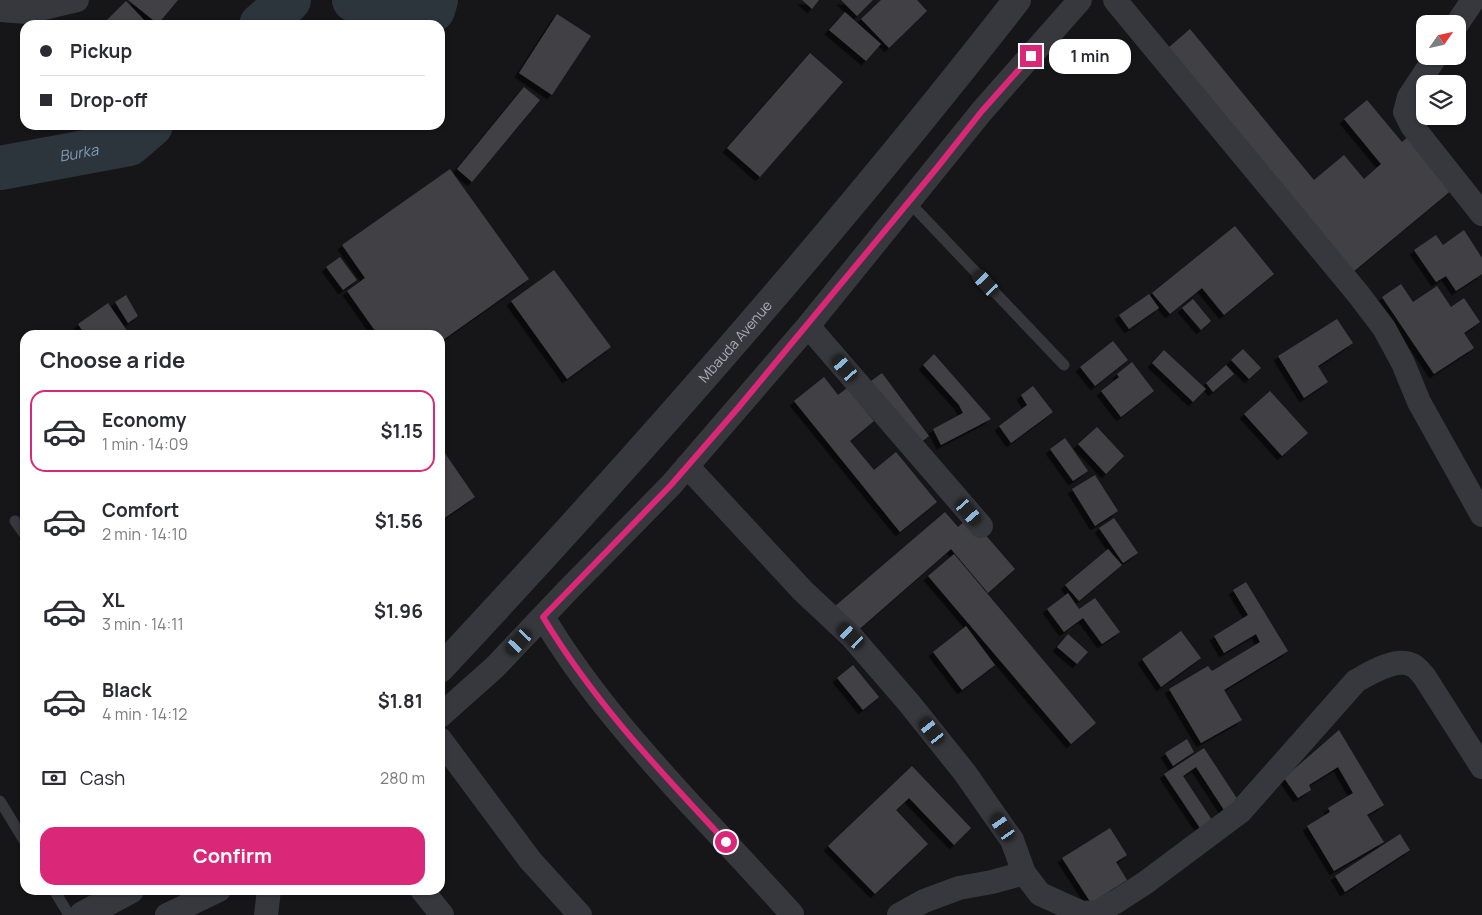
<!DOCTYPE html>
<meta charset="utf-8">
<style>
:root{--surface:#fff;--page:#f7f7f7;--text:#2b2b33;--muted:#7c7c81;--line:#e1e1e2;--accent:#db2777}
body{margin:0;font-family:Manrope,sans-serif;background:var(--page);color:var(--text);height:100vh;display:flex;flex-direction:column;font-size:19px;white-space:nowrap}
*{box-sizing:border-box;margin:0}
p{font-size:16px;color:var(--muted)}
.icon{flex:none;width:28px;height:28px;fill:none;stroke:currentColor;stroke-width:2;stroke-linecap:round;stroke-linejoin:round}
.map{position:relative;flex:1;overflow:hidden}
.details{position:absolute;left:20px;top:330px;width:425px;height:565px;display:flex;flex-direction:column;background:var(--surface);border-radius:15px;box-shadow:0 1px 4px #0004}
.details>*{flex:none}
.banner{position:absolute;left:20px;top:20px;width:425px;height:110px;border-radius:15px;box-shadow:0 1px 4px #0004;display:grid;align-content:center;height:110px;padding:0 20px;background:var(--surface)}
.needle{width:32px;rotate:56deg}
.controls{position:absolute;left:1416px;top:15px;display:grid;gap:10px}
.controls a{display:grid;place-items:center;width:50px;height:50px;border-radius:10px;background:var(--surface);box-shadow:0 1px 4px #0004;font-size:25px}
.end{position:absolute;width:22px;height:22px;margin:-11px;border:6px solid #db2777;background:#fff;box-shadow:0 0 0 2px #fff}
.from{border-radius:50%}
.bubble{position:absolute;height:35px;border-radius:15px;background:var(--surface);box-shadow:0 1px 4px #0004;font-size:16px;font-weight:700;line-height:35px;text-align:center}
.car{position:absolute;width:15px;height:30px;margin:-15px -8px;border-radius:6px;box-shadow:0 0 4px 1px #0007;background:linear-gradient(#222 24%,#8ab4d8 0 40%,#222 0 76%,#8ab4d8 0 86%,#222 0)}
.banner b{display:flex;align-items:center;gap:18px;height:48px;font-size:19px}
.banner b+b{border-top:1px solid var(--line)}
.banner i{width:12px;height:12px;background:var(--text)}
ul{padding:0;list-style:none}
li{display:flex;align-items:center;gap:15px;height:82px;margin:0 10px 8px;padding:0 10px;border:2px solid transparent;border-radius:15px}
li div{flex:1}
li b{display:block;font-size:19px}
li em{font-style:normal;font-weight:700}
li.on{border-color:var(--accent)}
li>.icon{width:45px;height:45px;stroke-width:1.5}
h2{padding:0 20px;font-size:22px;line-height:60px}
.pay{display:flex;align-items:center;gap:12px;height:55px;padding:0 20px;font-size:19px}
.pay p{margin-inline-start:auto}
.button{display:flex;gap:10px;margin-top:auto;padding:10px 20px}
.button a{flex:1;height:58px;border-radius:15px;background:var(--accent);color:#fff;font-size:20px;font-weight:700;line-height:58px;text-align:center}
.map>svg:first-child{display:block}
</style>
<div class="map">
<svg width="1482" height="915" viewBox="0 0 1482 915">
<defs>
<filter id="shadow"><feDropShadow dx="-4.5" dy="4.5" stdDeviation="0" flood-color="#0009"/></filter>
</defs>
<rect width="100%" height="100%" fill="#161618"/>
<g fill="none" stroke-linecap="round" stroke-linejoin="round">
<g stroke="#2c353c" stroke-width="44">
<path d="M 354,0 L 433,10 L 436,0"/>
<path d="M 261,25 L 289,0"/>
<path id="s1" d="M 0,168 L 129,144 L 151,125"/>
</g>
</g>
<path fill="#404145" filter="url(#shadow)" d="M 128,0 L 178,0 L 158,24 Z
M 802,0 L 819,0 L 812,9 Z
M 841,0 L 873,0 L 857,16 Z
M 881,0 L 917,0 L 927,11 L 889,48 L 861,19 Z
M 126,1 L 149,25 L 110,25 L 111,24 L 107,20 Z
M 845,12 L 881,44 L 866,61 L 829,30 Z
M 557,14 L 591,36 L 552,95 L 519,73 Z
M 1190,29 L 1314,180 L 1344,155 L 1364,179 L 1381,164 L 1344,119 L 1367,100 L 1402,142 L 1409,136 L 1453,189 L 1353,272 L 1168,48 Z
M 810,53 L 843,82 L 760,177 L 727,148 Z
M 524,87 L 540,100 L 472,182 L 457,169 Z
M 450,169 L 529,279 L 440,342 L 440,335 L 405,335 L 402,331 L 397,335 L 378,335 L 347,291 L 365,278 L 342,245 Z
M 1235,226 L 1274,274 L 1224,315 L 1202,288 L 1170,314 L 1152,293 Z
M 1464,230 L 1482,258 L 1482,274 L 1456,291 L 1446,276 L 1436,282 L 1414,250 L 1436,235 L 1443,245 Z
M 340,257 L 357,280 L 343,290 L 326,267 Z
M 554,270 L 611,347 L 567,379 L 511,301 Z
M 1401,284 L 1413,302 L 1437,286 L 1451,307 L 1464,298 L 1480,322 L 1464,333 L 1474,348 L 1434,374 L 1382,297 Z
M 1149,294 L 1159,308 L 1129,329 L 1119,315 Z
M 126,295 L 138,316 L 128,323 L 115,302 Z
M 1193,299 L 1211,321 L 1201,330 L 1182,308 Z
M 108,303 L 130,335 L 85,335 L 78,324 Z
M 1337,319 L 1353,343 L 1318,366 L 1328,382 L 1304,398 L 1278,356 Z
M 1113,341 L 1128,360 L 1095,386 L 1080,367 Z
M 1243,349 L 1261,368 L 1249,379 L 1231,360 Z
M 1164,350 L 1206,389 L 1193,402 L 1152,363 Z
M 934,354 L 991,419 L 941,445 L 933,429 L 963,413 L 959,405 L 923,365 Z
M 1132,362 L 1154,391 L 1121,417 L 1101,391 L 1119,377 L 1117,374 Z
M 1226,365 L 1234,374 L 1213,392 L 1206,383 Z
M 882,373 L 929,436 L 915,447 L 867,384 Z
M 824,377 L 838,395 L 847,388 L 874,421 L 850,441 L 874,470 L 896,452 L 937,502 L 900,532 L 794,401 Z
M 1033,386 L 1053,412 L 1011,443 L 999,426 L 1027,405 L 1021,395 Z
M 1270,391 L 1308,433 L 1282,456 L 1244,414 Z
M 1097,427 L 1124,456 L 1106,474 L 1078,444 Z
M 1065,438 L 1088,471 L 1073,481 L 1050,449 Z
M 440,446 L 475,497 L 440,521 Z
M 1095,475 L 1118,511 L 1095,526 L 1072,489 Z
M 945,512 L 958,527 L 970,517 L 1015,569 L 988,593 L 951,549 L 856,632 L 834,607 Z
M 1114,518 L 1138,553 L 1123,563 L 1099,528 Z
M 1108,549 L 1122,565 L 1079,601 L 1065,585 Z
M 954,554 L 1096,723 L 1071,744 L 928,576 Z
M 1246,582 L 1288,651 L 1224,690 L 1242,720 L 1201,743 L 1169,689 L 1208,666 L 1212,671 L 1260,642 L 1256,634 L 1224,653 L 1214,636 L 1248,615 L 1233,590 Z
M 1068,593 L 1079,609 L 1095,598 L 1120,632 L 1102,644 L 1083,618 L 1064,632 L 1047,609 Z
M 966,626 L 995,665 L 962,690 L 933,652 Z
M 1181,631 L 1201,658 L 1161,687 L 1142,659 Z
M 1068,634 L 1088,652 L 1077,664 L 1057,647 Z
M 853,665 L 879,697 L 863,710 L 837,678 Z
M 1339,730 L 1384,805 L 1367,815 L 1384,842 L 1334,871 L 1307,826 L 1330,812 L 1328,808 L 1353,793 L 1338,767 L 1309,785 L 1311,790 L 1298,798 L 1284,778 Z
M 1187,739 L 1194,752 L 1173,766 L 1165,753 Z
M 1204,748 L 1238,800 L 1224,810 L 1196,767 L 1183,776 L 1212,820 L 1200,828 L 1164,774 Z
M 912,766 L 971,828 L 954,845 L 909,798 L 896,810 L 928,844 L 875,894 L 828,846 Z
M 1110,828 L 1127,855 L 1116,862 L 1127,880 L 1091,903 L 1062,858 Z
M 1400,834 L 1410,850 L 1345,892 L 1335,876 Z"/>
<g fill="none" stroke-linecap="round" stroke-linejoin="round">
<path stroke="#37383d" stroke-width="11" d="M 909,202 L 1064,365
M 15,521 L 25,535
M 0,801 L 25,842
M 54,890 L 69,915"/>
<path stroke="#37383d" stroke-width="24" d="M 1115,0 L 1359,295 L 1384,328 L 1403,363 L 1419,402 L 1482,515
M 0,10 L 27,12 L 77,0
M 1457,24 L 1473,0
M 1436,56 L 1409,97 L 1405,112 L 1412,126 L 1482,214
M 808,326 L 981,526
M 687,466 L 803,591 L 851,636 L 909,703 L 965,773 L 1012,840 L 1024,873 L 1040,894 L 1082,913 L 1098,912 L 1117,901 L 1145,883 L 1240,812 L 1356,681 C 1370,673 1396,657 1412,665 C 1416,666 1421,673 1424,676 L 1482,767
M 543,617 C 584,686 637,746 691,805 C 725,841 759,878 792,914
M 440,716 L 495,667 L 567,591 L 671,485 L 808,326 L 982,111 L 1080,0
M 440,739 L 530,860 L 580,915
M 422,890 L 442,915
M 167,915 L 219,890
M 266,915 L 269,890
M 899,915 L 924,901 L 959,888 L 992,882 L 1024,873"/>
<g stroke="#37383d" stroke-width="28">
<path id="s2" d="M 440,669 C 641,454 836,232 1017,0"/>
<path d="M 83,915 L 130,890"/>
</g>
</g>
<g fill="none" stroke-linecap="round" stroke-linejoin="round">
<path stroke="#db2777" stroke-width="6" d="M 726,842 C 659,770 594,702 543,617 L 671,485 L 738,408 L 936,169 L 982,111 L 1031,56"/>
</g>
<g text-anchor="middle" stroke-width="5" stroke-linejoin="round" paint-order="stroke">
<g font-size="14" fill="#a8adb8" stroke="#111113">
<text dy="5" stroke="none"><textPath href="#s2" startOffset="441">Mbauda Avenue</textPath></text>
</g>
<g font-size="15" font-style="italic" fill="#7f9bb3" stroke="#111113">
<text dy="5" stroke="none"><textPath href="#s1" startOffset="80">Burka</textPath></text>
</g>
</g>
</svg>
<div class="controls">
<a><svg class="needle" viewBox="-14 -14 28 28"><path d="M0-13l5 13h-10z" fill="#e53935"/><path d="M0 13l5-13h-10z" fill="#7c7c81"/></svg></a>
<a><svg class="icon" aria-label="layers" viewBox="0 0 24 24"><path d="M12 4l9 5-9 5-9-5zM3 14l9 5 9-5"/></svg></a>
</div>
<i class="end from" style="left:726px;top:842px"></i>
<i class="end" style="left:1031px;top:56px"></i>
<div class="bubble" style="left:1049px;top:39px;width:82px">1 min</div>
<i class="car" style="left:986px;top:283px;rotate:317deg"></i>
<i class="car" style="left:845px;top:368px;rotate:319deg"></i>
<i class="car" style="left:969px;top:512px;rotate:139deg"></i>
<i class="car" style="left:851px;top:636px;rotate:313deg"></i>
<i class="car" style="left:519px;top:642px;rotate:223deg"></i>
<i class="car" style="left:932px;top:731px;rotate:322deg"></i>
<i class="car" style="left:1003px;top:827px;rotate:325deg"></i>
<div class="banner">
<b><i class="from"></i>Pickup</b>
<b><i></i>Drop-off</b>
</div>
<section class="details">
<h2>Choose a ride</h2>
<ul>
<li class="on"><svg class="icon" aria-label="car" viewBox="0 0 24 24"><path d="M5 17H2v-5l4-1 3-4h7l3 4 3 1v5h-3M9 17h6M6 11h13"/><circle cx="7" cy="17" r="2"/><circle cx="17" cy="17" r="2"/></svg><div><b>Economy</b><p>1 min · 14:09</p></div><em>$1.15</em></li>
<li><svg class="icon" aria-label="car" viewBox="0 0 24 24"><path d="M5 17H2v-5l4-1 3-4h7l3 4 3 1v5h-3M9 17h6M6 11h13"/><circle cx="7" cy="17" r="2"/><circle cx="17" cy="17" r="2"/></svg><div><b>Comfort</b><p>2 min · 14:10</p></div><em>$1.56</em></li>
<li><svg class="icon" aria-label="car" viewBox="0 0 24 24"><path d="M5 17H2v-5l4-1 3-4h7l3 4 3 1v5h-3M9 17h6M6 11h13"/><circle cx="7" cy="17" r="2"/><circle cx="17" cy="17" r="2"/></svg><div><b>XL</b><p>3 min · 14:11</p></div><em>$1.96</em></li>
<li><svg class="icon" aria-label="car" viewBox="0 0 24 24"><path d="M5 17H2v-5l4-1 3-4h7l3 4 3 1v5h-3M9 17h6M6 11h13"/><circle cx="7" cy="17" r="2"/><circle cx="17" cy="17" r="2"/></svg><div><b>Black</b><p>4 min · 14:12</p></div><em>$1.81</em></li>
</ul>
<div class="pay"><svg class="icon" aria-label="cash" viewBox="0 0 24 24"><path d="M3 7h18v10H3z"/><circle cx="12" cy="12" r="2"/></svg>Cash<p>280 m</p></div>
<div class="button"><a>Confirm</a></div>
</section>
</div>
